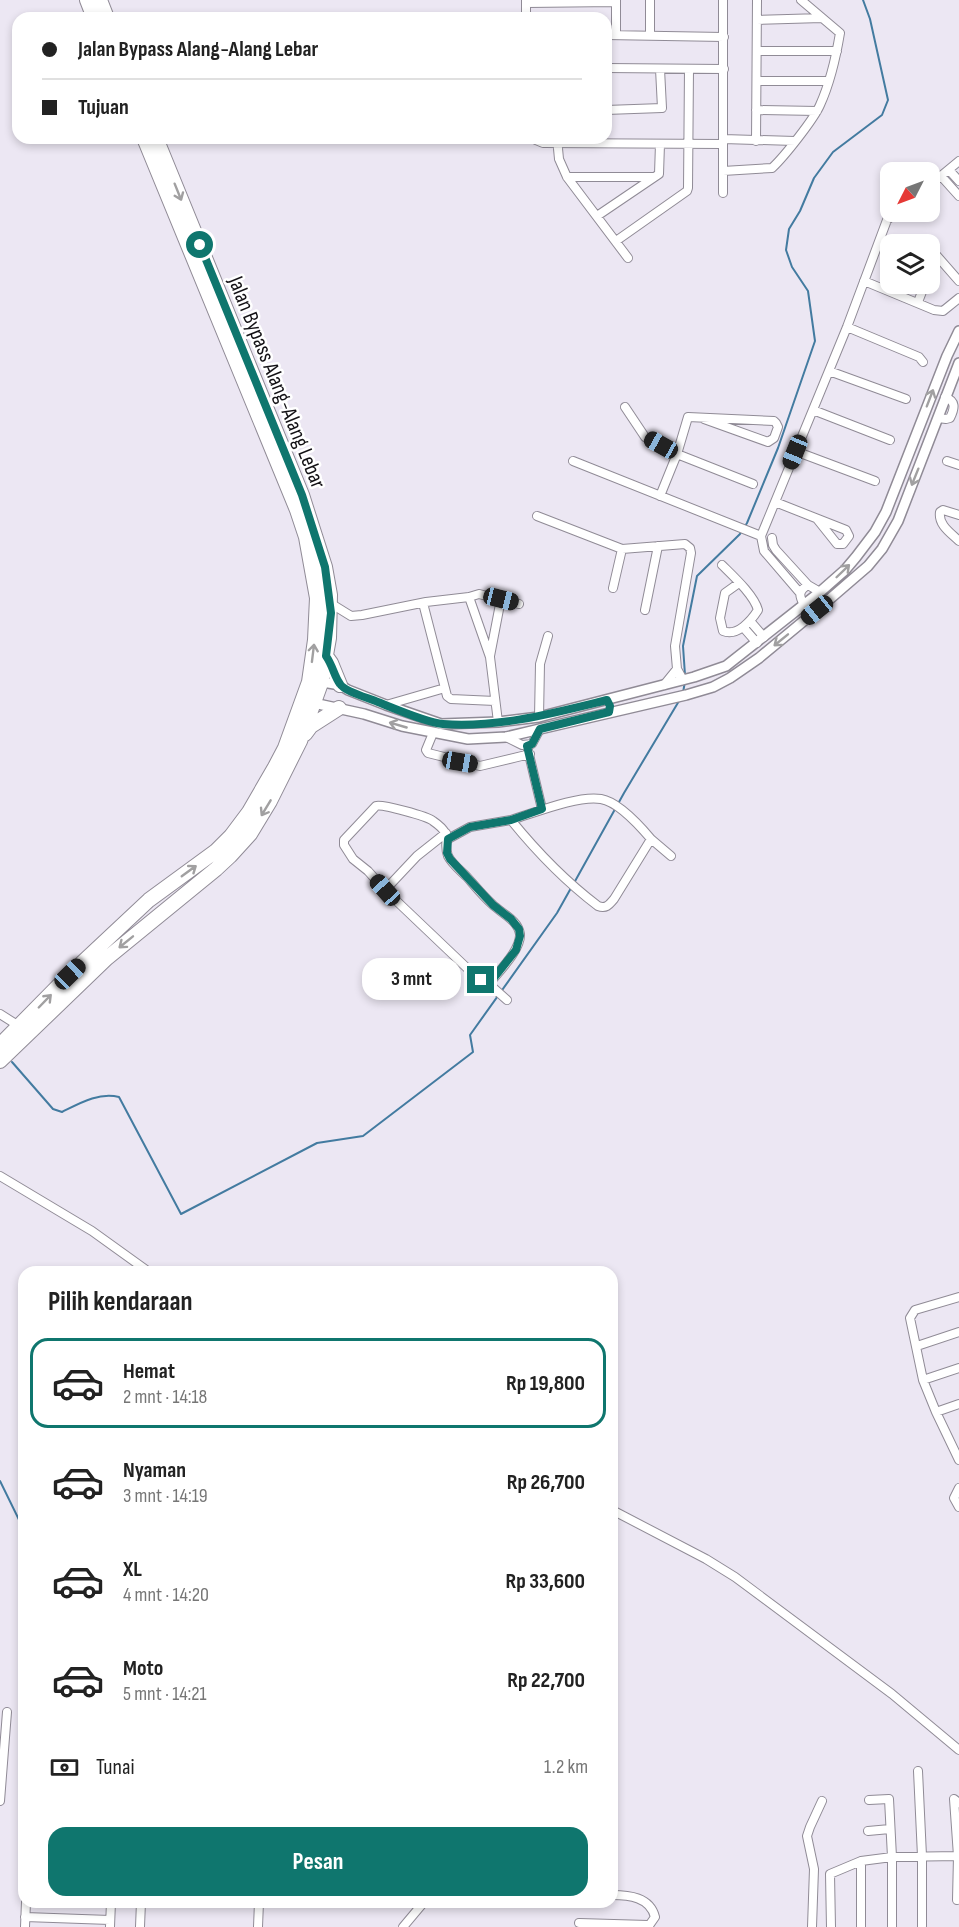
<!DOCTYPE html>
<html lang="id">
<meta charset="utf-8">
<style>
:root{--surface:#fff;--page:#f2f2f2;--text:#222;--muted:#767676;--line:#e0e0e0;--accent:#0f766e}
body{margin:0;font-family:"Sofia Sans Condensed",sans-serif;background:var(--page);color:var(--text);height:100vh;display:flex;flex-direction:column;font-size:22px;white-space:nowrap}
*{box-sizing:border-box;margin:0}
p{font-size:20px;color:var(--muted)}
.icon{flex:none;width:33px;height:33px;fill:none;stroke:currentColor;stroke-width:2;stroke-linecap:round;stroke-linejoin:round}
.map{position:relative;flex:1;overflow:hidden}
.drawer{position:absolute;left:18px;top:1266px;width:600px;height:642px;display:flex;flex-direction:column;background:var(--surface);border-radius:18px;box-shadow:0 3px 9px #0003}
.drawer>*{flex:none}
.top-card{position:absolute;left:12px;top:12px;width:600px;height:132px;border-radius:18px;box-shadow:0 3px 9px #0003;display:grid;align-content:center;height:132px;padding:0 30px;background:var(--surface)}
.needle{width:39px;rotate:228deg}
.controls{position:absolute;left:880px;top:162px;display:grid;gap:12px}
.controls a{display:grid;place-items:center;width:60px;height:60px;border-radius:12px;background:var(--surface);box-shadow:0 3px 9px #0003;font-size:30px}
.end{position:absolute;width:27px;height:27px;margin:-14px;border:8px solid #0f766e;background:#fff;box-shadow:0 0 0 3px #fff}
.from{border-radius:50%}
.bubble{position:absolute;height:42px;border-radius:18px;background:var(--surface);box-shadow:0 3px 9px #0003;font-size:20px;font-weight:700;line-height:42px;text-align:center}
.car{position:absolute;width:18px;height:36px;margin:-18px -9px;border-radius:8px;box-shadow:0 0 4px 2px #0007;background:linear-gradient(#222 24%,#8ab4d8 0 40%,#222 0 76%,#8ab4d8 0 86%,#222 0)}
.top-card b{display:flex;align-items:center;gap:21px;height:57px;font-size:22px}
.top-card b+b{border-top:2px solid var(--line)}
.top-card i{width:15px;height:15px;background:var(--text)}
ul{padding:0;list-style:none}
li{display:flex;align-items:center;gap:18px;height:90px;margin:0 12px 9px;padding:0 18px;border:3px solid transparent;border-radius:18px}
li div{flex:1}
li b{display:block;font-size:22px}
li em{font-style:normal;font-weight:700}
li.selected{border-color:var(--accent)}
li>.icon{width:54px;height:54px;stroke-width:1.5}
h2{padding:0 30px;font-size:27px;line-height:72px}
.pay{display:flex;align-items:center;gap:15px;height:66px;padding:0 30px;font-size:22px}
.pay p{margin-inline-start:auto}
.primary-button{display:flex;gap:12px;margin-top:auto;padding:12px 30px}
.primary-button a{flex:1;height:69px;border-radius:18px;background:var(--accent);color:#fff;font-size:24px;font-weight:700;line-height:69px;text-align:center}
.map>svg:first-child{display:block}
</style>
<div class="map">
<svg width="959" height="1927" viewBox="0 0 959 1927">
<rect width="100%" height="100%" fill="#ece7f3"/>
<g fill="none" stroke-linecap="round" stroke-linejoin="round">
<path stroke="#437ba0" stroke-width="2" d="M 685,675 L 683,646 L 697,576 L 740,534 L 747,523 L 778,448 L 815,341 L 808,291 L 792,267 L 786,250 L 789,229 L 800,211 L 814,178 L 833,152 L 882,115 L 888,100 L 870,19 L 863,0
M 683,693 L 685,681
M 574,883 L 624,793 L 679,701
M 12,1062 L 53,1109 L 62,1112 C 80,1103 99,1092 119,1097 L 181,1214 L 317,1143 L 363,1136 L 473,1052 L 470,1035 L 557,913 L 571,888
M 0,1481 L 24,1530"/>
<defs>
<path id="minor" d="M 526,0 L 526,18
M 650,0 L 650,34
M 526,3 L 616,2
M 757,20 L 822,18
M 616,34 L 616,0
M 606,35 L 724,37
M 757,51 L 837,51
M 606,68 L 724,69
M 757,81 L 828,81
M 606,110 L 662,108 L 660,69
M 756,110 L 817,111
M 531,138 L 543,143 L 723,144
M 557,138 L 559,159 L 567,177 L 628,258
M 723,139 L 795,141
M 756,141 L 757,0
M 949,170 L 959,181
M 723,171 L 772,168 C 784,157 814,119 820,105 C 830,83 836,57 840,33 L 801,0
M 941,176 L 959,196
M 567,177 L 653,177
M 930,185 L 959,161
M 723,193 L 723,0
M 597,216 L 659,174 L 660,144
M 616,241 L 687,191 L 688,188 L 689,69
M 930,248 L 959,281
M 930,271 L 936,255
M 864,281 L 934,310 L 943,311 L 959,298
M 918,302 L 925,284
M 847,327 L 919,357 L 923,362
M 829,371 L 906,399
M 625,407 L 645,437 L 677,454 L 753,484
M 813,410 L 890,440
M 938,418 L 946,419 L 950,418 C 955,408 956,401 945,397
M 795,451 L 875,481
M 573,461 L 761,536
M 947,461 L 959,465
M 660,496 L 677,454 L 688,417 L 774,421 L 776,423 L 778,427 L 774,438 L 768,442 L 704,419
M 775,502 L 846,530 L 849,536 L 843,544 L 837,544 L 817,519
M 959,515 L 943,510 L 940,512 C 938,525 951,533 959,541
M 537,516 L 622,549 L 685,544 L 690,548 L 691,553 L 675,646 L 677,669
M 772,538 L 773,545 L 776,550 L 808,585
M 722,565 C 733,576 754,595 758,610 C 751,621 737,637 723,631 L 720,618 L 725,593 L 739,583
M 613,588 L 622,549
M 800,593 L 764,551 L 761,536 L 847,327 L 887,220 L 897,212
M 469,597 L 490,657 L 498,722
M 330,603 L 351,616 L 362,615 L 426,602 L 469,597 L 479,594 L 519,604
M 423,603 L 447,696 L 451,699 L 495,701
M 804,605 C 799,596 798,591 808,585 L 820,592
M 645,610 L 658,546
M 750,621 L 764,637
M 743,627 L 757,643
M 490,656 L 501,599
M 664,685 L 677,669 L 683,680
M 386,705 L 445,688
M 539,717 L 540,664 L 548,636
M 433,733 L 426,750 L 428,753 L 480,766 L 530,754
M 506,737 L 522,745 L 532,744 L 540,729
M 527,746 L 542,809
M 511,820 C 534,813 578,795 601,799 C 619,802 640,826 651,839
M 448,839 L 470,827 L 511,820 C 537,852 565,881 598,906 C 606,909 609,905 614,899 L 651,839 L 671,856
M 385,890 L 417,856 L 446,833
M 489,984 C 499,971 521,950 520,934 C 518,920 501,913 492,904 C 483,896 475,886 467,877 C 461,871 452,864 448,856 C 442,841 455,836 433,821 C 427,816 382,804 376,806 L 344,840 L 344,845 L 353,859 L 368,871 L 385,890 L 468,969 L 481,980 L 489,984 L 507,1000
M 0,1014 L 19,1026
M 0,1176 L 92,1231 L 149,1272
M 959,1297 L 915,1310 L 910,1318 L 923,1380 L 936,1412 L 959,1460
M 917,1346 L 959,1332
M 923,1380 L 959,1368
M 936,1412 L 959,1404
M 959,1488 L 954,1498 L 959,1507
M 612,1510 L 706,1559 L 735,1577 L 892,1694 L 959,1750
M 918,1771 L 922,1856 L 922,1926
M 869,1800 L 889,1799 L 892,1857 L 892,1927
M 0,1801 L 7,1712
M 868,1831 L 890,1829
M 861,1861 L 861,1927
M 612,1895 C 629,1895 650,1897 655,1917 L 648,1927
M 957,1900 L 958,1856 L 954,1799 L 959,1803
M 25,1917 L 110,1920
M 579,1923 L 648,1925
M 25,1927 L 26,1902
M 110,1927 L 111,1902
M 140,1927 L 141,1902
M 258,1927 L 259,1902
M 403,1927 L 424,1902
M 812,1927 L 814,1869 L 807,1836 L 810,1827 L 822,1801
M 831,1927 L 830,1874 L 861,1861 L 892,1857 L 959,1856"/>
<path id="tertiary" d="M 317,681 L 340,685 L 348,690 L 386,705 L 441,724 L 498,722 L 539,717 L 694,677 L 726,666 L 820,592 L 845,570 L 856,557 L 875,532 L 886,512 L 947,356 L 959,331
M 309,702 L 364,714 L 402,726 L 468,739 L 506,737 L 540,729 L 686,695 L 713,687 L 730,678 L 759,658 L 817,610 L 868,566 L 882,549 L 898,521 L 959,363"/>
<path id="trunk" d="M 87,0 L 94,18
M 100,0 L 107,18
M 326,656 L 331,663 L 340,685
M 305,734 L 311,726 L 339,708
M 0,1045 L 70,974 L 149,900 L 216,851 L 231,836 L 249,812 L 275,767 L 285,748 L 309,682 L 315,640 L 317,598 L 306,537 L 297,510 L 144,138
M 0,1061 L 107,958 L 216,869 L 230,856 L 250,834 L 270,801 L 300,741 L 321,683 L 329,638 L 330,595 L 325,567 L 302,495 L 156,138"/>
</defs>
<use href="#minor" stroke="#908b96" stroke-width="10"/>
<use href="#tertiary" stroke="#908b96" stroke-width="12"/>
<use href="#trunk" stroke="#908b96" stroke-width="16"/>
<use href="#minor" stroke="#fff" stroke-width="8"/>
<use href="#tertiary" stroke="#fff" stroke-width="9"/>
<use href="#trunk" stroke="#fff" stroke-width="14"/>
</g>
<defs><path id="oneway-shaft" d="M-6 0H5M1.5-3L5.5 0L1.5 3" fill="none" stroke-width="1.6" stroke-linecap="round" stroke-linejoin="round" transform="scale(1.5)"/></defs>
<g stroke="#a1a0a1">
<use href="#oneway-shaft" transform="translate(178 192) rotate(68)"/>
<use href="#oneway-shaft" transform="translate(930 398) rotate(-69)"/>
<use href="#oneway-shaft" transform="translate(915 477) rotate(112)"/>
<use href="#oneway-shaft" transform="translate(843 571) rotate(-44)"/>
<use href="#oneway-shaft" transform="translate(781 640) rotate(141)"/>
<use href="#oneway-shaft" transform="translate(313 653) rotate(-83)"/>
<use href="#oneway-shaft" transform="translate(398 725) rotate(-164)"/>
<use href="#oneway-shaft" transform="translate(266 808) rotate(121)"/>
<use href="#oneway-shaft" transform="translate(189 871) rotate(-36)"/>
<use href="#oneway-shaft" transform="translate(126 942) rotate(141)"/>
<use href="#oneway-shaft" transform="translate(45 1001) rotate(-46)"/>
</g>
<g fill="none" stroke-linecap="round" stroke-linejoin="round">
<path stroke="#0f766e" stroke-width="8" d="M 200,245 L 302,495 L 325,567 L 331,613 L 326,656 C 333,666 334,676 340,684 C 345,692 369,698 378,702 C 393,708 428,723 443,724 C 499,728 554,713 607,700 L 610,706 L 609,712 L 540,729 L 532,744 L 527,746 L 542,809 L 511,820 L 470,827 L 448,839 L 447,853 L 450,859 L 493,905 L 511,919 L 519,929 L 520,936 L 516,950 L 489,984 L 481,980"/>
</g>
<g text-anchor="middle" stroke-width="5" stroke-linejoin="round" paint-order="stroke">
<g font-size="22" fill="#131115" stroke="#fff">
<text transform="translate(278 382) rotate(68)" y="8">Jalan Bypass Alang-Alang Lebar</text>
</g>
</g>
</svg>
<div class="controls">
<a><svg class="needle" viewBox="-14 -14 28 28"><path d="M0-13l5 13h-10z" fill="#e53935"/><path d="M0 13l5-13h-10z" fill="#767676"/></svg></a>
<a><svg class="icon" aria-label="layers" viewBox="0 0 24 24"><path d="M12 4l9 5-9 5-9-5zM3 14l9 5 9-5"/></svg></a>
</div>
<i class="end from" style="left:200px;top:245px"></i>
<i class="end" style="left:481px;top:980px"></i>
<div class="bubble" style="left:362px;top:958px;width:99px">3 mnt</div>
<i class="car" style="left:661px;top:445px;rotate:299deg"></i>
<i class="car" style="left:795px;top:452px;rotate:202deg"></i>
<i class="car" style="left:501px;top:599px;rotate:104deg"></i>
<i class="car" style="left:817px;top:610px;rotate:231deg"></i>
<i class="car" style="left:460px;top:762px;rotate:100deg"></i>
<i class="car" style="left:385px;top:890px;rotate:318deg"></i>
<i class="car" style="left:70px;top:974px;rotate:46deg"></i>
<div class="top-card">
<b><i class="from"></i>Jalan Bypass Alang-Alang Lebar</b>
<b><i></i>Tujuan</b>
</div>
<section class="drawer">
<h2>Pilih kendaraan</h2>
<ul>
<li class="selected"><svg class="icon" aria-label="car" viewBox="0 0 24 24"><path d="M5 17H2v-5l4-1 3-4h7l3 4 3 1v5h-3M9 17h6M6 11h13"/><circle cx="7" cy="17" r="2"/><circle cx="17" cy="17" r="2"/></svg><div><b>Hemat</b><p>2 mnt · 14:18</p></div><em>Rp 19,800</em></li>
<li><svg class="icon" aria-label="car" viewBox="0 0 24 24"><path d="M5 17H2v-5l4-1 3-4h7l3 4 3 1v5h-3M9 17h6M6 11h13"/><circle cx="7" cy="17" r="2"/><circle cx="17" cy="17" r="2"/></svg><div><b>Nyaman</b><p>3 mnt · 14:19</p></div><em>Rp 26,700</em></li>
<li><svg class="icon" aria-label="car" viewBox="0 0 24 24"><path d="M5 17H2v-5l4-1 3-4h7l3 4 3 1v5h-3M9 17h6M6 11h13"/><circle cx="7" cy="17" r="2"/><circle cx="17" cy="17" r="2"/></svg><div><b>XL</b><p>4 mnt · 14:20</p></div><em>Rp 33,600</em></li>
<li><svg class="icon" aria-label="car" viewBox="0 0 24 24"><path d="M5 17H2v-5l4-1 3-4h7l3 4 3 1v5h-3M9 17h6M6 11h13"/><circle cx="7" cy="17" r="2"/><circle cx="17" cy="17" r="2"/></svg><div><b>Moto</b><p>5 mnt · 14:21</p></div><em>Rp 22,700</em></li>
</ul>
<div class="pay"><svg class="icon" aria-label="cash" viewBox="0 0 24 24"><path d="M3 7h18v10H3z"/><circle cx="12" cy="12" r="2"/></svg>Tunai<p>1.2 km</p></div>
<div class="primary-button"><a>Pesan</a></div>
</section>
</div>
